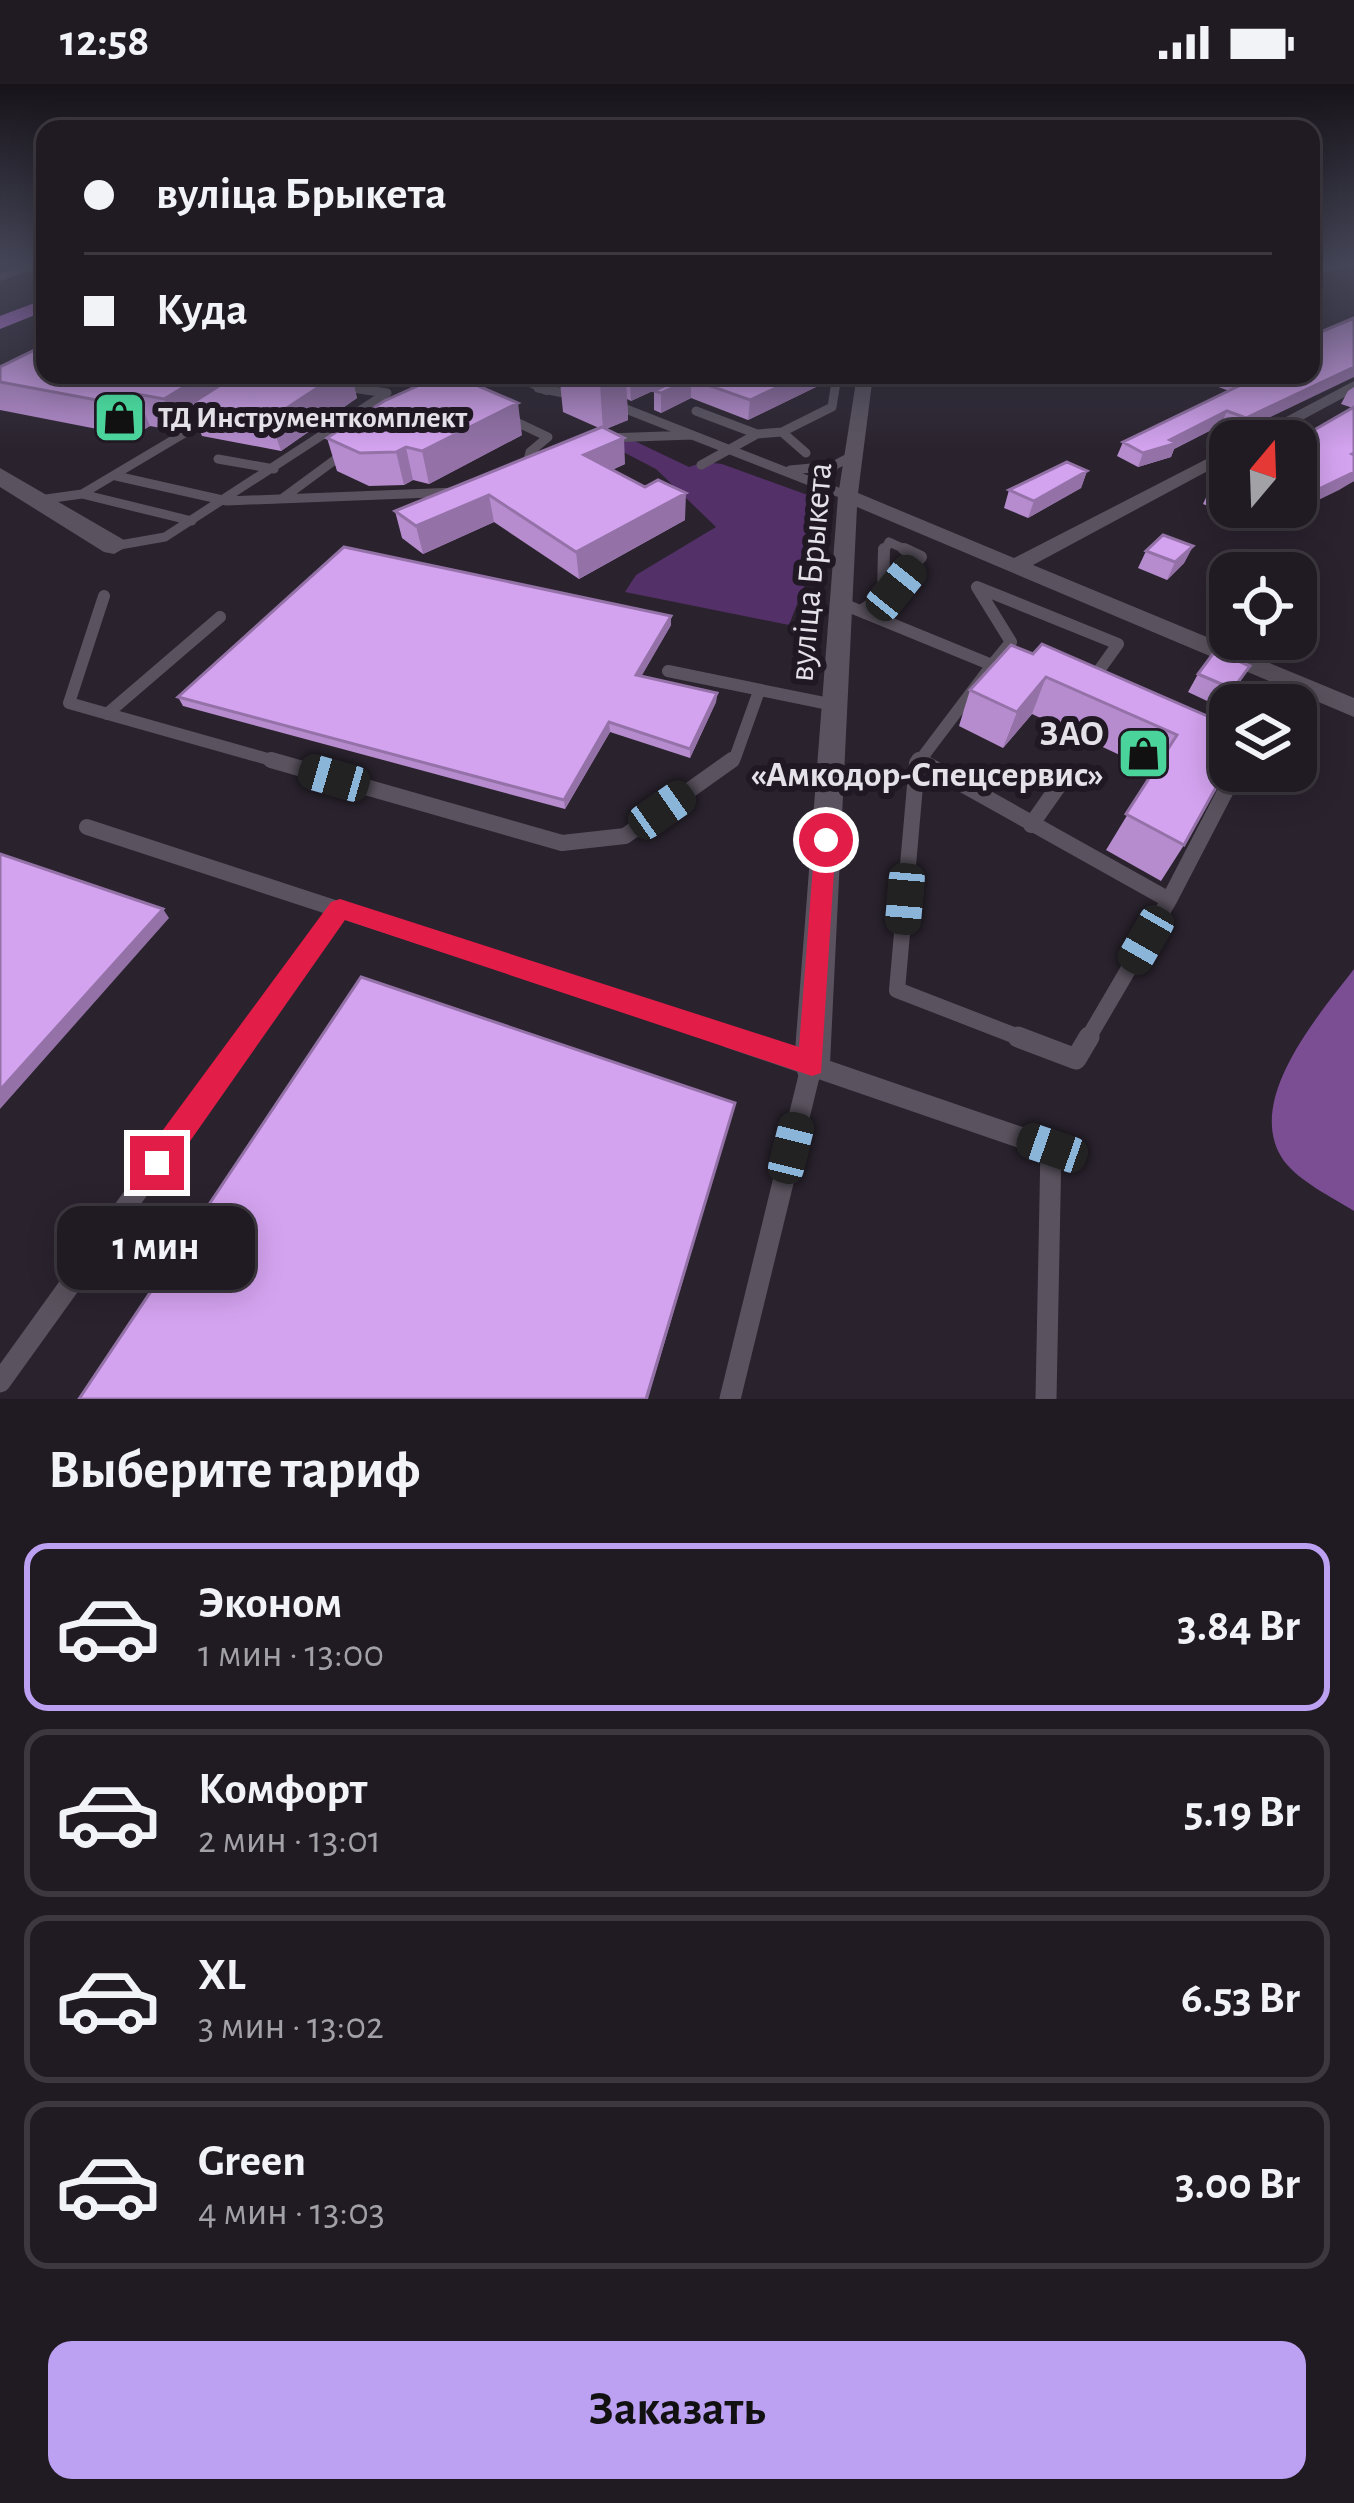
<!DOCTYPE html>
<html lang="ru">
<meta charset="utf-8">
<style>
:root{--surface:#201a22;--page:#28232a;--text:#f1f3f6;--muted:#a2a1a5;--line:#3d3840;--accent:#bca0f2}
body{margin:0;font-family:"Alegreya Sans",sans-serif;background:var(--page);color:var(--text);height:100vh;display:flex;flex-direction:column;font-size:45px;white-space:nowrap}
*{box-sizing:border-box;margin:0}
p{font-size:39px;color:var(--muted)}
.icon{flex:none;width:66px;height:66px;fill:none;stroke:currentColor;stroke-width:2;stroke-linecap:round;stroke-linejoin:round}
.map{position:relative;height:1315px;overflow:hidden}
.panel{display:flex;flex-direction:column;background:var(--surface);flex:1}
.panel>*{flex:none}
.top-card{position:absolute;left:36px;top:36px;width:1284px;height:264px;border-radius:24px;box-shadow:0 6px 30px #0003,0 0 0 3px var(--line);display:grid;align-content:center;height:264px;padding:0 48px;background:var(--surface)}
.needle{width:78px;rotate:19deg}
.buttons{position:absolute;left:1209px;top:336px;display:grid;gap:24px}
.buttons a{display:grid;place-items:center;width:108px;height:108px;border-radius:24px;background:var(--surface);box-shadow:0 6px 30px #0003,0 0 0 3px var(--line);font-size:60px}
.end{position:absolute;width:54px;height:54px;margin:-27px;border:15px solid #e11d48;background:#fff;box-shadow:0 0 0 6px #fff}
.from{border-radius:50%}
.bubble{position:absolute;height:84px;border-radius:24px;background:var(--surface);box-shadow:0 6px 30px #0003,0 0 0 3px var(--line);font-size:39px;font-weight:600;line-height:84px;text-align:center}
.car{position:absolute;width:36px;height:72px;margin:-36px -18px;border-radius:15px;box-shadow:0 0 9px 3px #0007;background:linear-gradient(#222 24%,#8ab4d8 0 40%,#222 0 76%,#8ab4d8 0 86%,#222 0)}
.top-card b{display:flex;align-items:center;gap:42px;height:114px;font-size:45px}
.top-card b+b{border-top:3px solid var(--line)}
.top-card i{width:30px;height:30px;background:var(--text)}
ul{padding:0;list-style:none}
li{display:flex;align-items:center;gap:36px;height:168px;margin:0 24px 18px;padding:0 24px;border:6px solid var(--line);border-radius:24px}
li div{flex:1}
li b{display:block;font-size:45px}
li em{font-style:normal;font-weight:600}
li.active{border-color:var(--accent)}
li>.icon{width:108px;height:108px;stroke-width:1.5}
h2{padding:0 48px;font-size:54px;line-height:144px}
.action{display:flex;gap:24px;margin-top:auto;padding:24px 48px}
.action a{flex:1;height:138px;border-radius:24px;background:var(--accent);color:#111;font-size:48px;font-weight:600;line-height:138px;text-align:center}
.status{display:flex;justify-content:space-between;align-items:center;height:84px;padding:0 60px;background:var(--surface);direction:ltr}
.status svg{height:33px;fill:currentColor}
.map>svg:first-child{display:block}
</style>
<div class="status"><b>12:58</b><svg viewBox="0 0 49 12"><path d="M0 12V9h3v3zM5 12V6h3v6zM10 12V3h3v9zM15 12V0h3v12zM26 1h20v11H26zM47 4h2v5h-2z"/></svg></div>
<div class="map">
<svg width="1354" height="1315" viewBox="0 0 1354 1315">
<rect width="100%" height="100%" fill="#2a232e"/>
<path fill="#543068" d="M 624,352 L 689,383 L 704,378 L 722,380 L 827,418 L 808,492 L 789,541 L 625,508 L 636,491 L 716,443 L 656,385 L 606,359 Z"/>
<path fill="#7b4e94" d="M 1354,885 L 1354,1127 C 1332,1113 1300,1098 1284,1077 C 1242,1018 1319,931 1354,885 Z"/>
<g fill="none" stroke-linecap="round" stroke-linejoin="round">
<path stroke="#5a535f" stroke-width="8" d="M 1311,186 L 1345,181
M 0,193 L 34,181
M 529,291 L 528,298 L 546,307
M 336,301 L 372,307
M 835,307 L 837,291"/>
<path stroke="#5a535f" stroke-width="9" d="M 538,304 L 574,311
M 613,320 L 848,412
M 696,327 L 757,350
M 508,334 L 548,353 L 530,368 L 527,380
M 782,348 L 806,369
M 607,354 L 692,351
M 218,375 L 274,385
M 701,381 L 757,350 L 782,348 L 832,323 L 835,304
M 790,386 L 833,382 L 854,371
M 116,392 L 227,417 L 457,408
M 82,410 L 192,437
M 283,414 L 347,367
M 39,416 L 82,410 L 210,334
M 114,462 L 165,453 L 387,309 L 352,304
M 884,468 L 889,458 L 911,468"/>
<path stroke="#5a535f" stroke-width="12" d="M 104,512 L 69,619 L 282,679
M 883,512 L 884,465
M 883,512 L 921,473 L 904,465
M 843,520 L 992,581 L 918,679
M 861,527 L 883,512
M 992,581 L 1011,558 L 977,503 L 1118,560 L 1090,599
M 668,587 L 834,621
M 1269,621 L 1284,594
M 107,630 L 220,533
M 727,679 L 735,674 L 759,607"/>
<path stroke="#5a535f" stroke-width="16" d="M 271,676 L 562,759 L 625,752 L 732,676
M 919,676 L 1169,816 L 1236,687
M 917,679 L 897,906 L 1026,956
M 1031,741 L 1069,687
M 87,743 L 737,956
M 246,956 L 340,825
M 1087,956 L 1169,816"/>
<path stroke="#5a535f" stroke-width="21" d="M 728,953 L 1051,1064 L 1046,1315
M 1018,953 L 1076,975 L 1089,953
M 0,1298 L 248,953
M 730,1315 L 812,980"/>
<path fill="#5a535f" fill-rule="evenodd" d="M 857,291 L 873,291 L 858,409 L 1014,474 L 1230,363 L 1230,375 L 1033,481 L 1354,614 L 1354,633 L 857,423 L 830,980 L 825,993 L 812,998 L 799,993 L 794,980 L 838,412 Z
M 1354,297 L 1354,308 L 1263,357 L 1241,357 Z"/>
<path fill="#5a535f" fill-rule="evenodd" d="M 0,384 L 124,456 L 128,462 L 114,470 L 104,468 L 0,403 Z"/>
<path fill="#bc78e1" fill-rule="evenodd" d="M 45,215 L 45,227 L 0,245 L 0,232 Z"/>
</g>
<path fill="#b68cce" d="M 0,283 L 45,291 L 351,291 L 357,314 L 281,367 L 202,352 L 195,335 L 177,347 L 150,342 L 133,352 L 0,326 Z
M 546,291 L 823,291 L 816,303 L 748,336 L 691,314 L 661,329 L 654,326 L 654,307 L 670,299 L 631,317 L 627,315 L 628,336 L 606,345 L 625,380 L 612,386 L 685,436 L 579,495 L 494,438 L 423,470 L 402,454 L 395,427 L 599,344 L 563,328 L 560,298 L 546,296 Z
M 1220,291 L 1311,291 L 1239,348 L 1221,341 L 1174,365 L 1171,373 L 1138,383 L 1117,372 L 1123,358 L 1229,307 L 1216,302 Z
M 1354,303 L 1354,397 L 1261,444 L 1203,420 L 1210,405 L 1230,394 L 1230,423 L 1296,423 L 1353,324 L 1341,320 L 1348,307 Z
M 522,351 L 429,400 L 413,396 L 404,401 L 369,402 L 337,387 L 327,354 Z
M 1087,387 L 1081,404 L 1028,434 L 1004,424 L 1009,406 Z
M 1193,462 L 1184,479 L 1167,496 L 1138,484 L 1146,467 Z
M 671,541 L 641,592 L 717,609 L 716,618 L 690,674 L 610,648 L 565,725 L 183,622 L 178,613 Z
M 1033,570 L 1230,642 L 1184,761 L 1161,797 L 1106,766 L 1154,687 L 1032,630 L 1003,664 L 959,642 L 970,606 Z
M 1250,582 L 1222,624 L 1188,608 L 1198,590 Z"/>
<path fill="#9472a8" d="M 1354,283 L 1354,293 L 1239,348 L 1246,334 Z
M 204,291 L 252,291 L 189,321 L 195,335 L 177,347 L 164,315 Z
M 337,291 L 351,291 L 357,314 L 281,367 L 270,335 Z
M 626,291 L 628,336 L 603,346 L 600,300 Z
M 645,291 L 687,291 L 631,317 L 630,298 Z
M 804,291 L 823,291 L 816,303 L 748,336 L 750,316 Z
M 691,295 L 691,314 L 661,329 L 661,309 Z
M 137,310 L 150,342 L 133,352 L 118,320 Z
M 518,319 L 522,351 L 429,400 L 422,367 Z
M 1227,327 L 1221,341 L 1174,365 L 1171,373 L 1138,383 L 1143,369 Z
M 624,354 L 625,380 L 586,397 L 584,371 Z
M 406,363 L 413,396 L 404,401 L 396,368 Z
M 1087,387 L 1081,404 L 1028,434 L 1034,417 Z
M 1354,388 L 1354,397 L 1339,406 L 1261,444 L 1269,429 L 1281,423 L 1296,423 L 1296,416 Z
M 686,409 L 685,436 L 579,495 L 576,468 Z
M 489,411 L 494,438 L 423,470 L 416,442 Z
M 1193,462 L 1184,479 L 1167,496 L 1175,478 Z
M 671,532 L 671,541 L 637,600 L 636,591 Z
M 1046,593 L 1032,630 L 1003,664 L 1017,628 Z
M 717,609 L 716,618 L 690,674 L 690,665 Z
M 609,638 L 610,648 L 565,725 L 564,716 Z
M 163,825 L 169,834 L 0,1025 L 0,1006 Z
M 735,1019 L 648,1315 L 646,1315 Z"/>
<path fill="#d4a3f0" stroke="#9472a8" stroke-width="3" d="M 1354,234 L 1354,283 L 1246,334 L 1227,327 L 1170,356 L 1177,359 L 1143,369 L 1123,358 L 1247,298 L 1228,291 L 1311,291 L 1311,252 Z
M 45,261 L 45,291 L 204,291 L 164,315 L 137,310 L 118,320 L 0,298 L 0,283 Z
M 236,291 L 337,291 L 270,335 L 189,321 Z
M 442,291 L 453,291 L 518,319 L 422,367 L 406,363 L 396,368 L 360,369 L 327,354 L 384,317 Z
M 579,291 L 624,291 L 600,300 Z
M 626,291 L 645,291 L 630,298 L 626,296 Z
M 687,291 L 804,291 L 750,316 L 691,295 L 661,309 L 654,307 Z
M 1354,323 L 1354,369 L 1352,370 L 1354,371 L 1354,388 L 1296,416 L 1295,357 Z
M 602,343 L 624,354 L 584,371 L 645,403 L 658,396 L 686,409 L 576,468 L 489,411 L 416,442 L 395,427 Z
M 1067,378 L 1087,387 L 1034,417 L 1009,406 Z
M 1230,394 L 1230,414 L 1210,405 Z
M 1253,423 L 1281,423 L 1269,429 Z
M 1163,451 L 1193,462 L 1175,478 L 1146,467 Z
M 344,463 L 671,532 L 636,591 L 717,609 L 690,665 L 609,638 L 564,716 L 178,613 Z
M 1042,560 L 1230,642 L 1230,678 L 1184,761 L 1126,730 L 1177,651 L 1046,593 L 1017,628 L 970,606 L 1011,561 L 1033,570 Z
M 1215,567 L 1250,582 L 1233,605 L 1198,590 Z
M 0,770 L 163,825 L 0,1006 Z
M 361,893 L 735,1019 L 646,1315 L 79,1315 Z"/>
<linearGradient id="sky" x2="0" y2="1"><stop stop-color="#171319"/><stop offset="0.49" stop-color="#444557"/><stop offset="1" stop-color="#444557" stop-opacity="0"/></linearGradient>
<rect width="1354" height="366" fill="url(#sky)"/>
<path fill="#e11d48" d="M 826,747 L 836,756 L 821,989 L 812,992 L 345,836 L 167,1090 L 157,1094 L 146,1090 L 142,1079 L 146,1069 L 331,818 L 340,815 L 799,963 L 815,756 Z"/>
<defs>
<symbol id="shop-square" viewBox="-11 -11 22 22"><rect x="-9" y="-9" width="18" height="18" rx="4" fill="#4ad49c" stroke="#201924"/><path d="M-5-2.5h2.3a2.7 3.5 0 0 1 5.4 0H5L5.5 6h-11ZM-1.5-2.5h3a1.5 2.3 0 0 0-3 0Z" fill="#111"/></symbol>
</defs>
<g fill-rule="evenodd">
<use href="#shop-square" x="90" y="304" width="59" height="59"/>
<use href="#shop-square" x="1114" y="640" width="59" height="59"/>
</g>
<g text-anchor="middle" stroke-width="12" stroke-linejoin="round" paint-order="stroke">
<g font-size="30" font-weight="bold" fill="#e5e1e8" stroke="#201924" text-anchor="start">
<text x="158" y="343">ТД Инструменткомплект</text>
</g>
<g font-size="36" fill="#e5e1e8" stroke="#201924">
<text transform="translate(809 488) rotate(-85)" y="13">вуліца Брыкета</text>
</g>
<g font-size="36" font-weight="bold" fill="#e5e1e8" stroke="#201924" text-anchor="end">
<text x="1104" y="661">ЗАО<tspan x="1104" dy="41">«Амкодор-Спецсервис»</tspan></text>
</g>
</g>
</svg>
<div class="buttons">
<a><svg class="needle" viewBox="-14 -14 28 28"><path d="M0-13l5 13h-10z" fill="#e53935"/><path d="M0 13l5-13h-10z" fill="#a2a1a5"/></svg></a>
<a><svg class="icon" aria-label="locate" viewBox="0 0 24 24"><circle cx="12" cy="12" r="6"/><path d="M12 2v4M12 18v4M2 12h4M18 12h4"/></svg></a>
<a><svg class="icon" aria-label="layers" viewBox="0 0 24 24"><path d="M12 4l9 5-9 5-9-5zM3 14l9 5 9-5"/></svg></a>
</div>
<i class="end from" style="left:826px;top:756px"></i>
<i class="end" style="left:157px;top:1079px"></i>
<div class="bubble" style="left:57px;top:1122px;width:198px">1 мин</div>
<i class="car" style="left:896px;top:504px;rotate:39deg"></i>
<i class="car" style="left:334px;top:694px;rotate:286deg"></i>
<i class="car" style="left:662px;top:726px;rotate:55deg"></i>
<i class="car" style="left:905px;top:815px;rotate:185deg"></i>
<i class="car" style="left:1146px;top:856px;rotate:210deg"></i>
<i class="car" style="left:791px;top:1064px;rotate:14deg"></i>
<i class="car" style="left:1052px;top:1064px;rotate:289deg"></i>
<div class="top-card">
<b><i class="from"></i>вуліца Брыкета</b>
<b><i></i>Куда</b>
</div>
</div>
<section class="panel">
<h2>Выберите тариф</h2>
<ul>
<li class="active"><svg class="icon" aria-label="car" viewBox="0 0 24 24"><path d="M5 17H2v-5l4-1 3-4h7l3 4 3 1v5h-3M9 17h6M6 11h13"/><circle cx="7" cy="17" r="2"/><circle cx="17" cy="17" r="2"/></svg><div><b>Эконом</b><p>1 мин · 13:00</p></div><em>3.84 Br</em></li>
<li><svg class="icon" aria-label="car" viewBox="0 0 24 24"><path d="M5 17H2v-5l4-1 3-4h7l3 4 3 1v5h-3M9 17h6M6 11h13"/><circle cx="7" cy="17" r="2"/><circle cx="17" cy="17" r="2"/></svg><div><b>Комфорт</b><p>2 мин · 13:01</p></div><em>5.19 Br</em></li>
<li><svg class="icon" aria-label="car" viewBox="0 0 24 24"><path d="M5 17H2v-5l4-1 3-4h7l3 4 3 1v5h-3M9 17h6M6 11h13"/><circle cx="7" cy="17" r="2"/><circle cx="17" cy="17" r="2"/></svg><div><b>XL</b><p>3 мин · 13:02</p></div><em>6.53 Br</em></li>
<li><svg class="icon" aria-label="car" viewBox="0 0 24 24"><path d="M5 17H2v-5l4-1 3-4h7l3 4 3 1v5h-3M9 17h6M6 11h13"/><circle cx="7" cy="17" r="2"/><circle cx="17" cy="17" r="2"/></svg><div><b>Green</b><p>4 мин · 13:03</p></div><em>3.00 Br</em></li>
</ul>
<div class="action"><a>Заказать</a></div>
</section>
